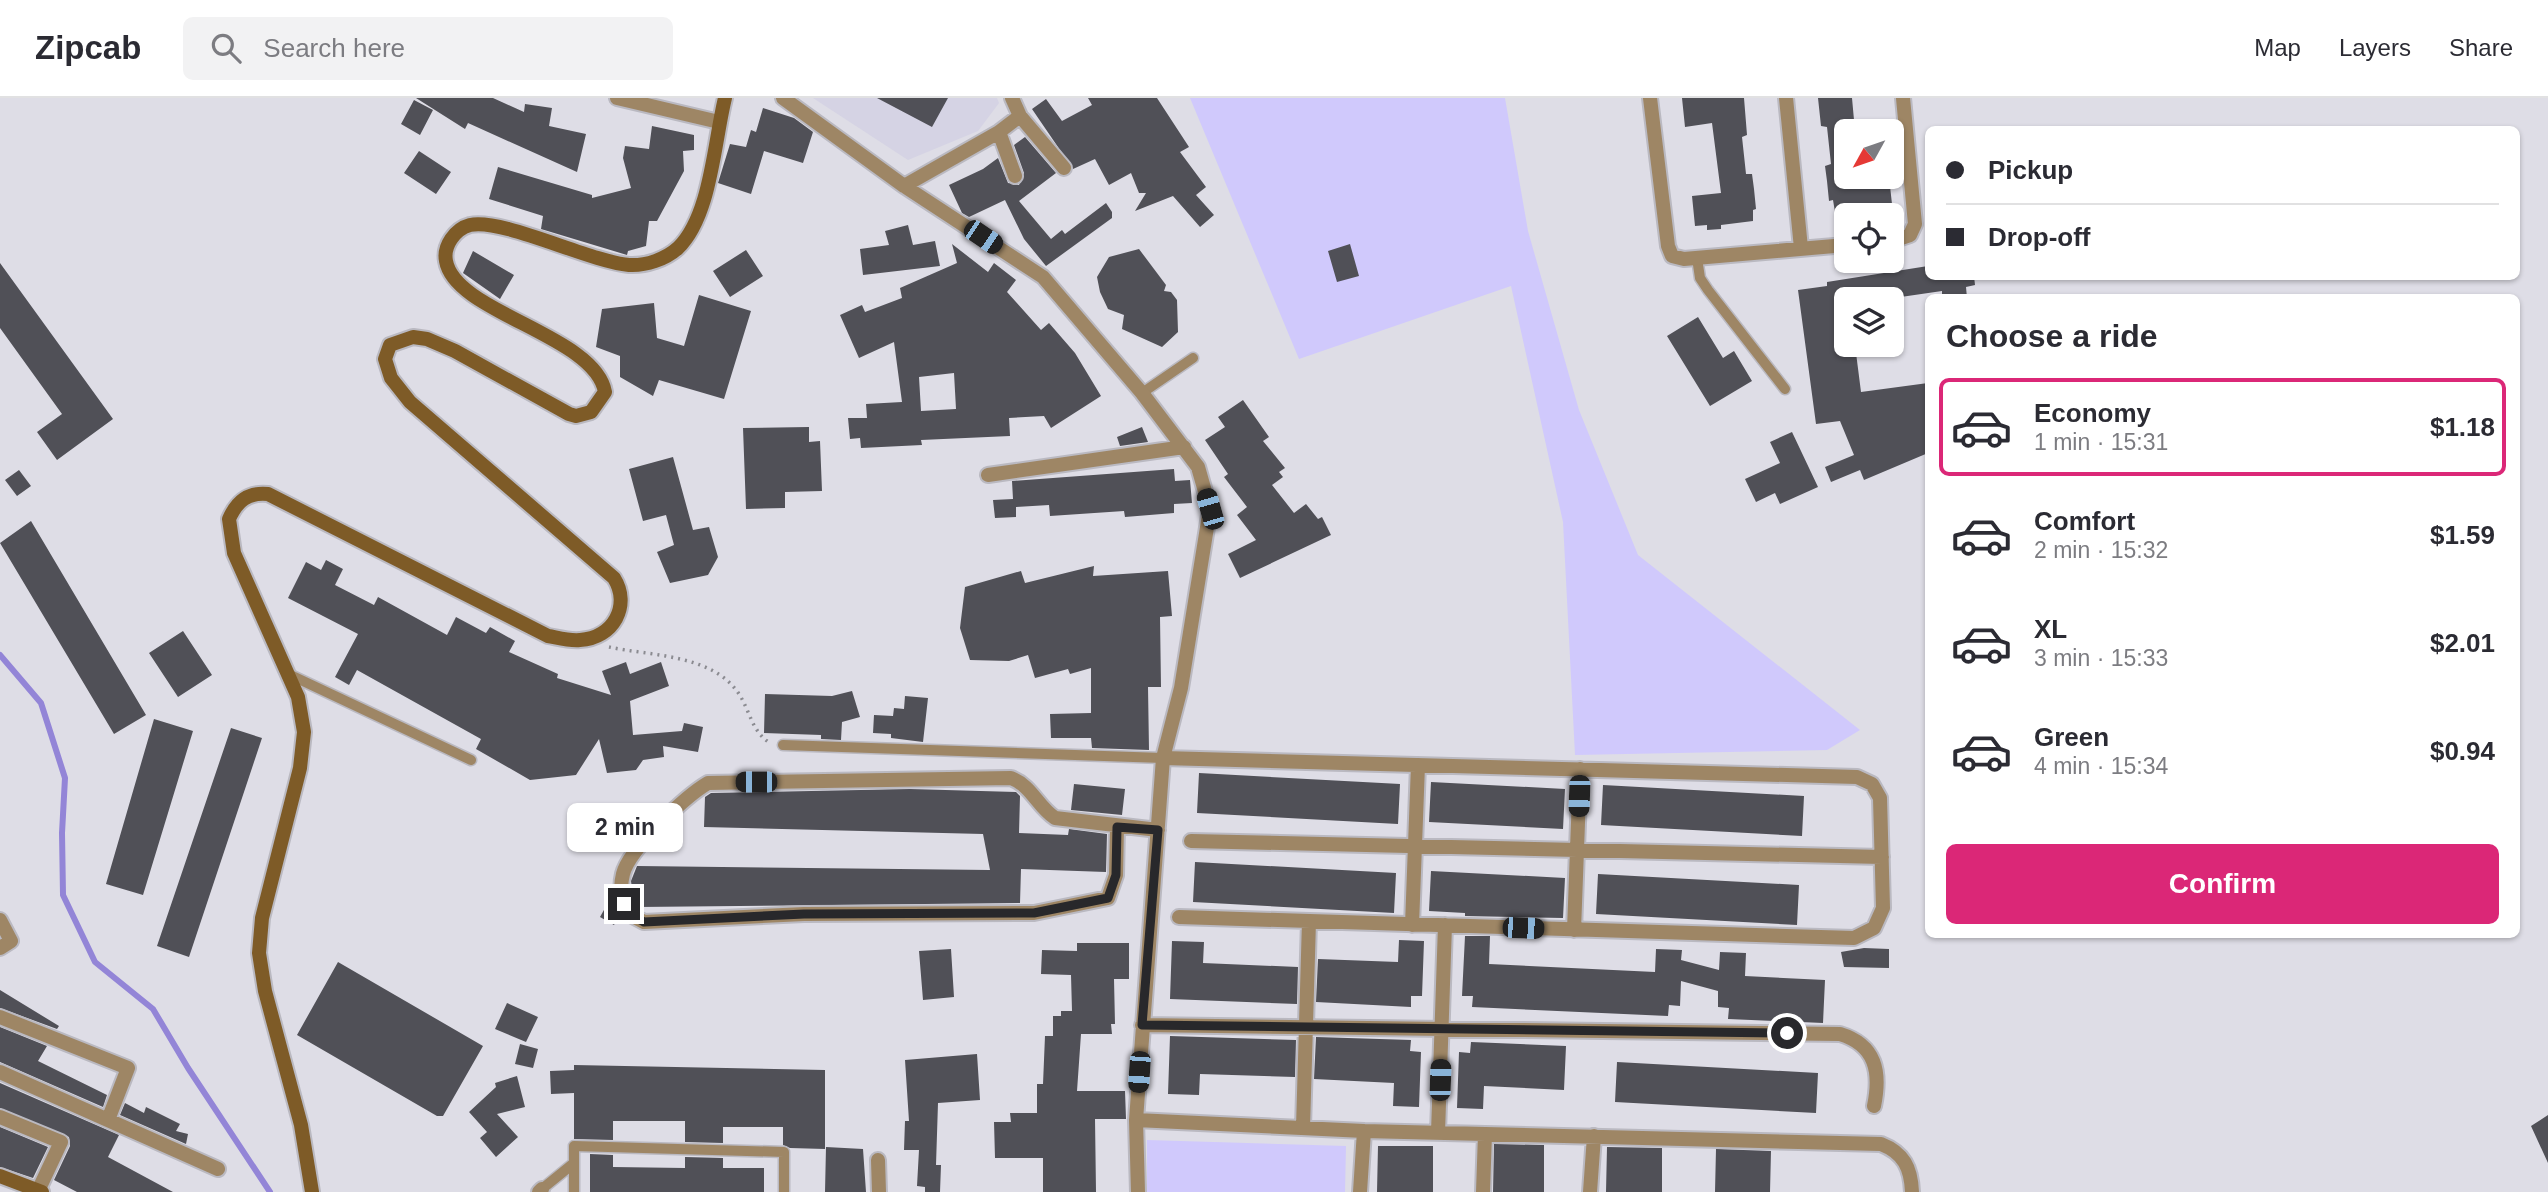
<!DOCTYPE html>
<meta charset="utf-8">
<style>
:root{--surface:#fff;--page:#f2f2f3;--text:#2b2b33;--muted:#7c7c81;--line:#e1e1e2;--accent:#db2777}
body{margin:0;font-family:Arial,sans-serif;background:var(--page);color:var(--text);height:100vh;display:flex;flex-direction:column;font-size:26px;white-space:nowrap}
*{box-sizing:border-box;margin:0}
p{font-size:23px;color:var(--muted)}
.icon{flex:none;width:38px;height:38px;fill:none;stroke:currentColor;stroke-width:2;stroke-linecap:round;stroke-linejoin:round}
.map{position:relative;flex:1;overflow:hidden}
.drawer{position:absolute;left:1925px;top:196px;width:595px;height:644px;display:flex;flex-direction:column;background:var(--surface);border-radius:10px;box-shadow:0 2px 5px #0004}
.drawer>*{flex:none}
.hud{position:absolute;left:1925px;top:28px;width:595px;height:154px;border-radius:10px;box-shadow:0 2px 5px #0004;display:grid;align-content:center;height:154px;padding:0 21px;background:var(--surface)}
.needle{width:46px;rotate:230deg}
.fabs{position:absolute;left:1834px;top:21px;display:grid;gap:14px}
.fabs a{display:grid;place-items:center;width:70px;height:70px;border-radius:10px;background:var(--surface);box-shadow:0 2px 5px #0004;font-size:35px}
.end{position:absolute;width:32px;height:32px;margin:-16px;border:9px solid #28282b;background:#fff;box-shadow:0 0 0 4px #fff}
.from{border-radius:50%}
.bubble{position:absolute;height:49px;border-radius:10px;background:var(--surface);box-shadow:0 2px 5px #0004;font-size:23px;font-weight:800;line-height:49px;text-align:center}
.car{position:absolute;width:21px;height:42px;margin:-21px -10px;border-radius:9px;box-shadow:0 0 5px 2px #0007;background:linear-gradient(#222 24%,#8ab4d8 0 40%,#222 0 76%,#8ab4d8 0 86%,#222 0)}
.hud b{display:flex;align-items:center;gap:24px;height:66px;font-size:26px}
.hud b+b{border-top:2px solid var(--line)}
.hud i{width:18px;height:18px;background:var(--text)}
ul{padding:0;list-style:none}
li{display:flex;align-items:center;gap:21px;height:98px;margin:0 14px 10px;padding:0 7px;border:4px solid transparent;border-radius:10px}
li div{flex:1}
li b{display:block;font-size:26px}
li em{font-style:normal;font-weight:800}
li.current{border-color:var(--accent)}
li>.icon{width:63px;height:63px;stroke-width:1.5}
h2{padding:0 21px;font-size:32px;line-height:84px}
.primary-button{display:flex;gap:14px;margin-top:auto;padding:14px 21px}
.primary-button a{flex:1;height:80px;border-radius:10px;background:var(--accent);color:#fff;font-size:28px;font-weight:800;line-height:80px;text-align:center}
header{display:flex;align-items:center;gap:42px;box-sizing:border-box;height:98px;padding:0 35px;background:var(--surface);border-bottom:2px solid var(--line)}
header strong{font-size:33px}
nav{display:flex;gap:38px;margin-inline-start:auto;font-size:24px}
.search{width:490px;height:63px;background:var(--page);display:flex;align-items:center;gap:18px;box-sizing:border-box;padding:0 24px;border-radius:10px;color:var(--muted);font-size:26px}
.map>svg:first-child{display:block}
</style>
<header>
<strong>Zipcab</strong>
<div class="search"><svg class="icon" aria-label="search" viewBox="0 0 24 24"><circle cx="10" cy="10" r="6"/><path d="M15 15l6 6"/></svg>Search here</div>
<nav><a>Map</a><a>Layers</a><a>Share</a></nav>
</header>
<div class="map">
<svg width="2548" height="1094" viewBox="0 0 2548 1094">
<rect width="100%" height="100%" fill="#dedde6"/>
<path fill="#d5d3e4" d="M 813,0 L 997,0 L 999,5 L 978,33 L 908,62 Z"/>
<path fill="#d0c9fc" d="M 1190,0 L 1505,0 L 1528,133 L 1579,312 L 1638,457 L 1860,632 L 1827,652 L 1575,657 L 1563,424 L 1511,188 L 1299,261 Z
M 1147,1042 L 1346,1048 L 1345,1094 L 1147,1094 Z"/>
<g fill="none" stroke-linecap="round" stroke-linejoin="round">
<path stroke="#9385d7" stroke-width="6" d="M 0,557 L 41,605 L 65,680 L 62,735 L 63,797 L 95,864 L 153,911 L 188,970 L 270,1094"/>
</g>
<path fill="#505057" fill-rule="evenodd" d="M 416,0 L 493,0 L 524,14 L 525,6 L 552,10 L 549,28 L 586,36 L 577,74 L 468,25 L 465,31 Z
M 877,0 L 948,0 L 932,29 Z
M 1088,0 L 1157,0 L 1189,49 L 1180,54 L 1206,89 L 1196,97 L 1214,117 L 1200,129 L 1173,98 L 1135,113 L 1146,95 L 1139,95 L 1131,75 L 1109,87 L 1095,61 L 1073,71 L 1032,11 L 1046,1 L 1062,23 L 1092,7 Z
M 1682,0 L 1744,0 L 1747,37 L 1742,39 L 1746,76 L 1752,76 L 1754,91 L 1756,111 L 1753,112 L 1753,123 L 1721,127 L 1721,131 L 1707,132 L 1707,127 L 1695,128 L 1692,98 L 1721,95 L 1712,25 L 1685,29 Z
M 1818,0 L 1852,0 L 1855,33 L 1846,33 L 1846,79 L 1889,79 L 1892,106 L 1881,108 L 1881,113 L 1835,114 L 1833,102 L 1829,103 L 1827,83 L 1825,68 L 1831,66 L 1827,29 L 1821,28 Z
M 414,2 L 433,12 L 420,37 L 401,26 Z
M 763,10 L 794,20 L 813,34 L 803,65 L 764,53 L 751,96 L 718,85 L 730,46 L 746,49 L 751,32 L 756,34 Z
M 652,28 L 694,37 L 694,52 L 683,53 L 684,73 L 657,123 L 649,123 L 646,148 L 628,153 L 627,157 L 541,131 L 543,118 L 489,101 L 498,69 L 592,97 L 592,100 L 631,90 L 623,60 L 625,48 L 649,51 Z
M 1025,39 L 1056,75 L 1019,103 L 1051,141 L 1062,132 L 1065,136 L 1106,105 L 1112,114 L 1112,120 L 1046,168 L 1024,141 L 1005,102 L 969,119 L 962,115 L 949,87 L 983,71 L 998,60 L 1008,85 L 1019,87 L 1024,75 L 1014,47 Z
M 419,53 L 451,74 L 436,96 L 404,75 Z
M 908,127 L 913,147 L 935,143 L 940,168 L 863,177 L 860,151 L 889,147 L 885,133 Z
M 952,146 L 988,174 L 994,165 L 1016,182 L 1007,194 L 1041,232 L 1049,225 L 1075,255 L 1101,298 L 1051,330 L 1044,318 L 1009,320 L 1010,338 L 921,342 L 922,347 L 861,350 L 860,340 L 850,341 L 848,320 L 867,320 L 866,306 L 902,304 L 894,244 L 859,260 L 840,217 L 862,207 L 865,214 L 902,200 L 900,190 L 957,165 ZM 954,275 L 956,311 L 921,313 L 919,279 Z
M 1350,146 L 1359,178 L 1337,184 L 1328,153 Z
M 1139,151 L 1166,187 L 1164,193 L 1171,194 L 1177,202 L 1178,234 L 1162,249 L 1122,231 L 1124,217 L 1108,211 L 1100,194 L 1097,179 L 1109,159 Z
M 746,152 L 763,178 L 730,199 L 713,173 Z
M 473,153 L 514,177 L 500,201 L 463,175 Z
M 0,165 L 113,321 L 57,362 L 37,334 L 62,316 L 0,230 Z
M 1928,168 L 1928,178 L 1974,178 L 1975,187 L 1966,189 L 1967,200 L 1942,200 L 1942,193 L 1887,201 L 1846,201 L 1846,247 L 1855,247 L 1861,294 L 1928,285 L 1928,355 L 1864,382 L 1860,372 L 1831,384 L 1825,369 L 1854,357 L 1840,323 L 1816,326 L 1798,192 L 1827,188 L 1827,184 Z
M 699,197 L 751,213 L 724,301 L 659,282 L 653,298 L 620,279 L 620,258 L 596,249 L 602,211 L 654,205 L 657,240 L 684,248 Z
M 1698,219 L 1723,260 L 1734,253 L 1752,283 L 1710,308 L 1667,238 Z
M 1243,302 L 1269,339 L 1263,343 L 1285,370 L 1279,374 L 1283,379 L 1272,387 L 1294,415 L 1306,406 L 1318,421 L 1322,419 L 1331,437 L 1240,480 L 1228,456 L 1256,442 L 1237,417 L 1247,409 L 1224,379 L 1228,376 L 1205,342 L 1225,329 L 1218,319 Z
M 809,329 L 809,344 L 820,343 L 822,393 L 785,394 L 785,410 L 746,411 L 743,330 Z
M 1142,329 L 1148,344 L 1120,348 L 1117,339 Z
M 1792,334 L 1818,389 L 1780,406 L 1775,395 L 1756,404 L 1745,381 L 1780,365 L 1770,344 Z
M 673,359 L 693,432 L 709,429 L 718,459 L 708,477 L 670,485 L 657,454 L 674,447 L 666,417 L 643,423 L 629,371 Z
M 1174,371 L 1175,383 L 1190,382 L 1192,405 L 1174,406 L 1174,415 L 1125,419 L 1124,413 L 1050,418 L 1049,407 L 1016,409 L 1016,419 L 995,420 L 993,402 L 1013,401 L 1012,383 Z
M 19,372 L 31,388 L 17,398 L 5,382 Z
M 31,423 L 146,617 L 114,636 L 0,445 Z
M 326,462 L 343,471 L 335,487 L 374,507 L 378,499 L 447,537 L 456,519 L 486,535 L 490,529 L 515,543 L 509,554 L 558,576 L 557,580 L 611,597 L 602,573 L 626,564 L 630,576 L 661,564 L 669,588 L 630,603 L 633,637 L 682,633 L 684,625 L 703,629 L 698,654 L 663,648 L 664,659 L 643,662 L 636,672 L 607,675 L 599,641 L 576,677 L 530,682 L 476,651 L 481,641 L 357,572 L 349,587 L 335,579 L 358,536 L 288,500 L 306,464 L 321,472 Z
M 1094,468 L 1093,478 L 1168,473 L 1172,518 L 1160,519 L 1161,589 L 1148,589 L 1149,652 L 1092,650 L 1091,640 L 1051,640 L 1050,616 L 1091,615 L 1091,570 L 1070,576 L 1068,571 L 1035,580 L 1028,557 L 1009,563 L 970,562 L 960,530 L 965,489 L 1021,473 L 1025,485 Z
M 183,533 L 212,577 L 178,599 L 149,555 Z
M 852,593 L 860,619 L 842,624 L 841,642 L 821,641 L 821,637 L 764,635 L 765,596 L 832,598 Z
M 905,598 L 928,600 L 923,644 L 891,640 L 891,636 L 873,635 L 874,617 L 893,618 L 894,610 L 904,611 Z
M 154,621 L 193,633 L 143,797 L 106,786 Z
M 231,630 L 262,640 L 189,859 L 157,848 Z
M 1199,675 L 1400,686 L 1398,726 L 1197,715 Z
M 1431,684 L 1565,691 L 1563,731 L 1429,724 Z
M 1074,686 L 1125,691 L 1122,717 L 1071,712 Z
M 1603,687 L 1804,698 L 1802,738 L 1601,727 Z
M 910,691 L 1016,694 L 1020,698 L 1019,735 L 1068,737 L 1069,731 L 1107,736 L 1106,774 L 1021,771 L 1020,805 L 638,809 L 633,799 L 631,783 L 637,768 L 990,772 L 983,736 L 704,729 L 705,699 L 711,695 Z
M 1195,764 L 1396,775 L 1394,815 L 1193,804 Z
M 1431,773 L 1565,780 L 1563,820 L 1465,818 L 1465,815 L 1429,813 Z
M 1598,776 L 1799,787 L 1797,827 L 1596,816 Z
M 609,803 L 619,817 L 614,827 L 600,819 Z
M 1465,838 L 1490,838 L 1489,866 L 1655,874 L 1656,851 L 1682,852 L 1681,862 L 1719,872 L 1720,854 L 1746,855 L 1745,878 L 1825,882 L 1823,925 L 1728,921 L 1729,910 L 1718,909 L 1718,893 L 1681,883 L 1680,908 L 1669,907 L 1668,918 L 1472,909 L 1473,898 L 1462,898 Z
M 1399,842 L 1424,843 L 1422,898 L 1411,898 L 1411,909 L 1316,904 L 1318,861 L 1398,864 Z
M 1172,843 L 1204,844 L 1203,865 L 1298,869 L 1297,906 L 1170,901 Z
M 1077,845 L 1129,845 L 1129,881 L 1114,881 L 1115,926 L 1111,926 L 1112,936 L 1081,936 L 1077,993 L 1125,993 L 1126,1021 L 1095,1021 L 1096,1094 L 1043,1094 L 1043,1060 L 995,1060 L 994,1024 L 1011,1024 L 1010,1015 L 1037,1015 L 1037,986 L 1043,986 L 1045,938 L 1053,938 L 1053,918 L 1061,918 L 1061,913 L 1072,913 L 1071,877 L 1041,876 L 1042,852 L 1077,853 Z
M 1864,850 L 1889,851 L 1889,870 L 1844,869 L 1841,854 Z
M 951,851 L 954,899 L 923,902 L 919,853 Z
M 338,864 L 483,948 L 443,1018 L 437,1018 L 297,937 Z
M 0,892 L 59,928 L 57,931 L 0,910 Z
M 507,905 L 538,919 L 526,944 L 495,931 Z
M 0,929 L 47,948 L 38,963 L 107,997 L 103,1009 L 0,964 Z
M 1170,938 L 1296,942 L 1295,979 L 1200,976 L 1199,997 L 1168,996 Z
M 1316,939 L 1411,942 L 1410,953 L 1421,954 L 1419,1009 L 1393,1008 L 1394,985 L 1314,981 Z
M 1471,944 L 1566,948 L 1564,992 L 1484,988 L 1483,1011 L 1457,1010 L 1459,954 L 1470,955 Z
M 520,946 L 538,951 L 533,970 L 515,966 Z
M 977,956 L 980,1002 L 938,1005 L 936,1067 L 941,1067 L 940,1094 L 925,1094 L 925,1089 L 917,1088 L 919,1052 L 904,1052 L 905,1023 L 909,1023 L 905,962 Z
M 1617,964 L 1818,975 L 1816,1015 L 1615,1004 Z
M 574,967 L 825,972 L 825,1051 L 790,1050 L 783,1047 L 783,1029 L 723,1029 L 723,1045 L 685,1044 L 685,1023 L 613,1023 L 613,1042 L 574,1041 L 574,995 L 551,996 L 550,973 L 574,972 Z
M 517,978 L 525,1009 L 497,1016 L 518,1039 L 496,1059 L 480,1040 L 487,1034 L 469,1014 L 496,989 L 495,985 Z
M 0,985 L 119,1037 L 108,1059 L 173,1094 L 77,1094 L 54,1082 L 70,1048 L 69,1039 L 0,1010 Z
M 125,1005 L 144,1015 L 146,1009 L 180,1026 L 176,1033 L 188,1036 L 186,1046 L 120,1017 Z
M 2548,1017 L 2548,1065 L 2531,1028 Z
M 0,1029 L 48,1049 L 33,1080 L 0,1069 Z
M 1494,1046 L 1544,1047 L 1544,1094 L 1493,1094 Z
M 1378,1048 L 1433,1048 L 1433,1094 L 1377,1094 Z
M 826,1049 L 863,1051 L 866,1094 L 825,1094 Z
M 1607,1049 L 1662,1050 L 1662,1094 L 1606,1094 Z
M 1716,1051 L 1771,1053 L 1770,1094 L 1715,1094 Z
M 590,1056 L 613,1057 L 613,1069 L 685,1070 L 685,1059 L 723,1060 L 723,1070 L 764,1070 L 764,1094 L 590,1094 Z"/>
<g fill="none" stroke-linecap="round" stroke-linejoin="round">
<defs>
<path id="service" d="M 1697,160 L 1700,180 L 1708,192 L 1785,291
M 1142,295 L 1193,260
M 286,575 L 471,662
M 783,647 L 1163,660
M 542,1091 L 574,1065
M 574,1094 L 574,1048 L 784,1054 L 784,1094"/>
<path id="minor" d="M 617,0 L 719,24
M 783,0 L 904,88 L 1043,179 L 1142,295 L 1198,369 L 1210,411 L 1181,590 L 1163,660 L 1136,1022 L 1138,1094
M 1012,0 L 1020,18 L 1064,70
M 1650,0 L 1668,148 L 1672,158 L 1684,161 L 1846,147
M 1786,0 L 1801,150
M 999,34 L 1015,78
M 904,88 L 999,34 L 1020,18
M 1892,143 L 1910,137 L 1915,126 L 1903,0
M 988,377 L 1184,349
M 1163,660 L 1857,679 L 1872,686 L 1880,700 L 1883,810 L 1874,830 L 1854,840 L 1179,819
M 1117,729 L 1116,777 L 1108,800 L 1034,815 L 804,816 L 644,824 L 631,817 C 622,804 619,792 623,776 C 629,751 686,698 708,685 L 1011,680 C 1032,688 1037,708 1055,720 L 1158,732
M 1191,743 L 1882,759
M 0,822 L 11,843 L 0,850
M 1412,827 L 1418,667
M 1574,832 L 1580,671
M 0,919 L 128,970 L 108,1022
M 1142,927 L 1840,936 C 1876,947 1881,974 1874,1008
M 0,974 L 218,1071
M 0,1019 L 61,1044 L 38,1093
M 1136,1022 L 1364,1033 L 1881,1046 C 1904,1055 1911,1070 1912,1094
M 1303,1030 L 1309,823
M 1438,1035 L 1445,827
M 878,1062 L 879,1094
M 539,1094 L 542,1091
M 1360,1094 L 1364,1033
M 1483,1094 L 1485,1036
M 1590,1094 L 1594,1038"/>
<path id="secondary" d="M 0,1078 L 42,1094
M 312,1094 L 301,1027 L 265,893 L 259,855 L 262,820 L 300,670 L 304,634 L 298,599 L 234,455 L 229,421 C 237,403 248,394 268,396 L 548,538 C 559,540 569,543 580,542 C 614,540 631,507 614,480 L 410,304 L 391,280 L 385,261 L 390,247 L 413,239 L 427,241 L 455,253 L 569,316 L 576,318 L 591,314 L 605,294 C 595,237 455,215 446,163 C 443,148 455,131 470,127 C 503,120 588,163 629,167 C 646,168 666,161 678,150 C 711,118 714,44 725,0"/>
</defs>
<use href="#service" stroke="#bab9c1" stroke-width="13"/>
<use href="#minor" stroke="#bab9c1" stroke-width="18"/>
<use href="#secondary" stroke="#bab9c1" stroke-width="18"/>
<path stroke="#8b8b91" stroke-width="3.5" stroke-dasharray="2 5" stroke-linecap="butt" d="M 609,549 C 650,558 713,556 739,596 C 750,613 752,634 770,645"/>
<use href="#service" stroke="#9e8665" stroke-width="10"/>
<use href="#minor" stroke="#9e8665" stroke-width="14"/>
<use href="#secondary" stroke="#7e5b27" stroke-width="14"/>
</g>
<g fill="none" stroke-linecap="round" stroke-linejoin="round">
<path stroke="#28282b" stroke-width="9" d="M 624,806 L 631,817 L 644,824 L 804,816 L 1034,815 L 1108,800 L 1116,777 L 1117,729 L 1158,732 L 1142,927 L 1787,935"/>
</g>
</svg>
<div class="fabs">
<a><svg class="needle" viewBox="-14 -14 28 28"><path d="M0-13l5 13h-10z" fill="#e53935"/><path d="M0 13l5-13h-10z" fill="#7c7c81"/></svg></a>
<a><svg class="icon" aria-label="locate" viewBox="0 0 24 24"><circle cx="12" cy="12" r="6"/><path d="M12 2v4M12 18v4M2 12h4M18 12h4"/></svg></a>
<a><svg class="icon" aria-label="layers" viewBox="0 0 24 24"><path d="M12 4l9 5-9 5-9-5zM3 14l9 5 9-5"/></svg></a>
</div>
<i class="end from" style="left:1787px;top:935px"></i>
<i class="end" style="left:624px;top:806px"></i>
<div class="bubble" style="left:567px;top:705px;width:116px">2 min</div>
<i class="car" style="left:983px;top:139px;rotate:124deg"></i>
<i class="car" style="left:1210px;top:411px;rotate:344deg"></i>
<i class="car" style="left:756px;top:684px;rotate:270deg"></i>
<i class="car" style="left:1579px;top:698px;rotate:182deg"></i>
<i class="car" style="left:1523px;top:830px;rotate:92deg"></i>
<i class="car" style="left:1139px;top:974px;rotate:184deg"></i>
<i class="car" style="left:1440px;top:982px;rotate:2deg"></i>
<div class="hud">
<b><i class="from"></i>Pickup</b>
<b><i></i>Drop-off</b>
</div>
<section class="drawer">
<h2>Choose a ride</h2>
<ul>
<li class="current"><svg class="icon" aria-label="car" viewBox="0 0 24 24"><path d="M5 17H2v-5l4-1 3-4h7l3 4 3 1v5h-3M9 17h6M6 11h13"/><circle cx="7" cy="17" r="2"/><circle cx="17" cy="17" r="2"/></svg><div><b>Economy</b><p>1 min · 15:31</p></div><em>$1.18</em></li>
<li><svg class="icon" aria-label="car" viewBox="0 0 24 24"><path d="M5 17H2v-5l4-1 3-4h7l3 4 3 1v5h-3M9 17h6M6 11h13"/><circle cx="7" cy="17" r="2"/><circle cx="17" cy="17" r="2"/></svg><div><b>Comfort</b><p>2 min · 15:32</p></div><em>$1.59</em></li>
<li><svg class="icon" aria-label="car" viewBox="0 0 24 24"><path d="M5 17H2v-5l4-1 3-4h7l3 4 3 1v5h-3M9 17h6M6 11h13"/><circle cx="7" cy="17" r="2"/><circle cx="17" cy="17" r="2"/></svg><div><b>XL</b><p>3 min · 15:33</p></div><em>$2.01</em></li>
<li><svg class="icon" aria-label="car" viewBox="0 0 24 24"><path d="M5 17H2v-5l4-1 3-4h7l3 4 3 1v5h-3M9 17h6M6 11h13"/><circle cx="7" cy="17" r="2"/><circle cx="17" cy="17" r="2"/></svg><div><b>Green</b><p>4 min · 15:34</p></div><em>$0.94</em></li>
</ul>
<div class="primary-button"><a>Confirm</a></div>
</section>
</div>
